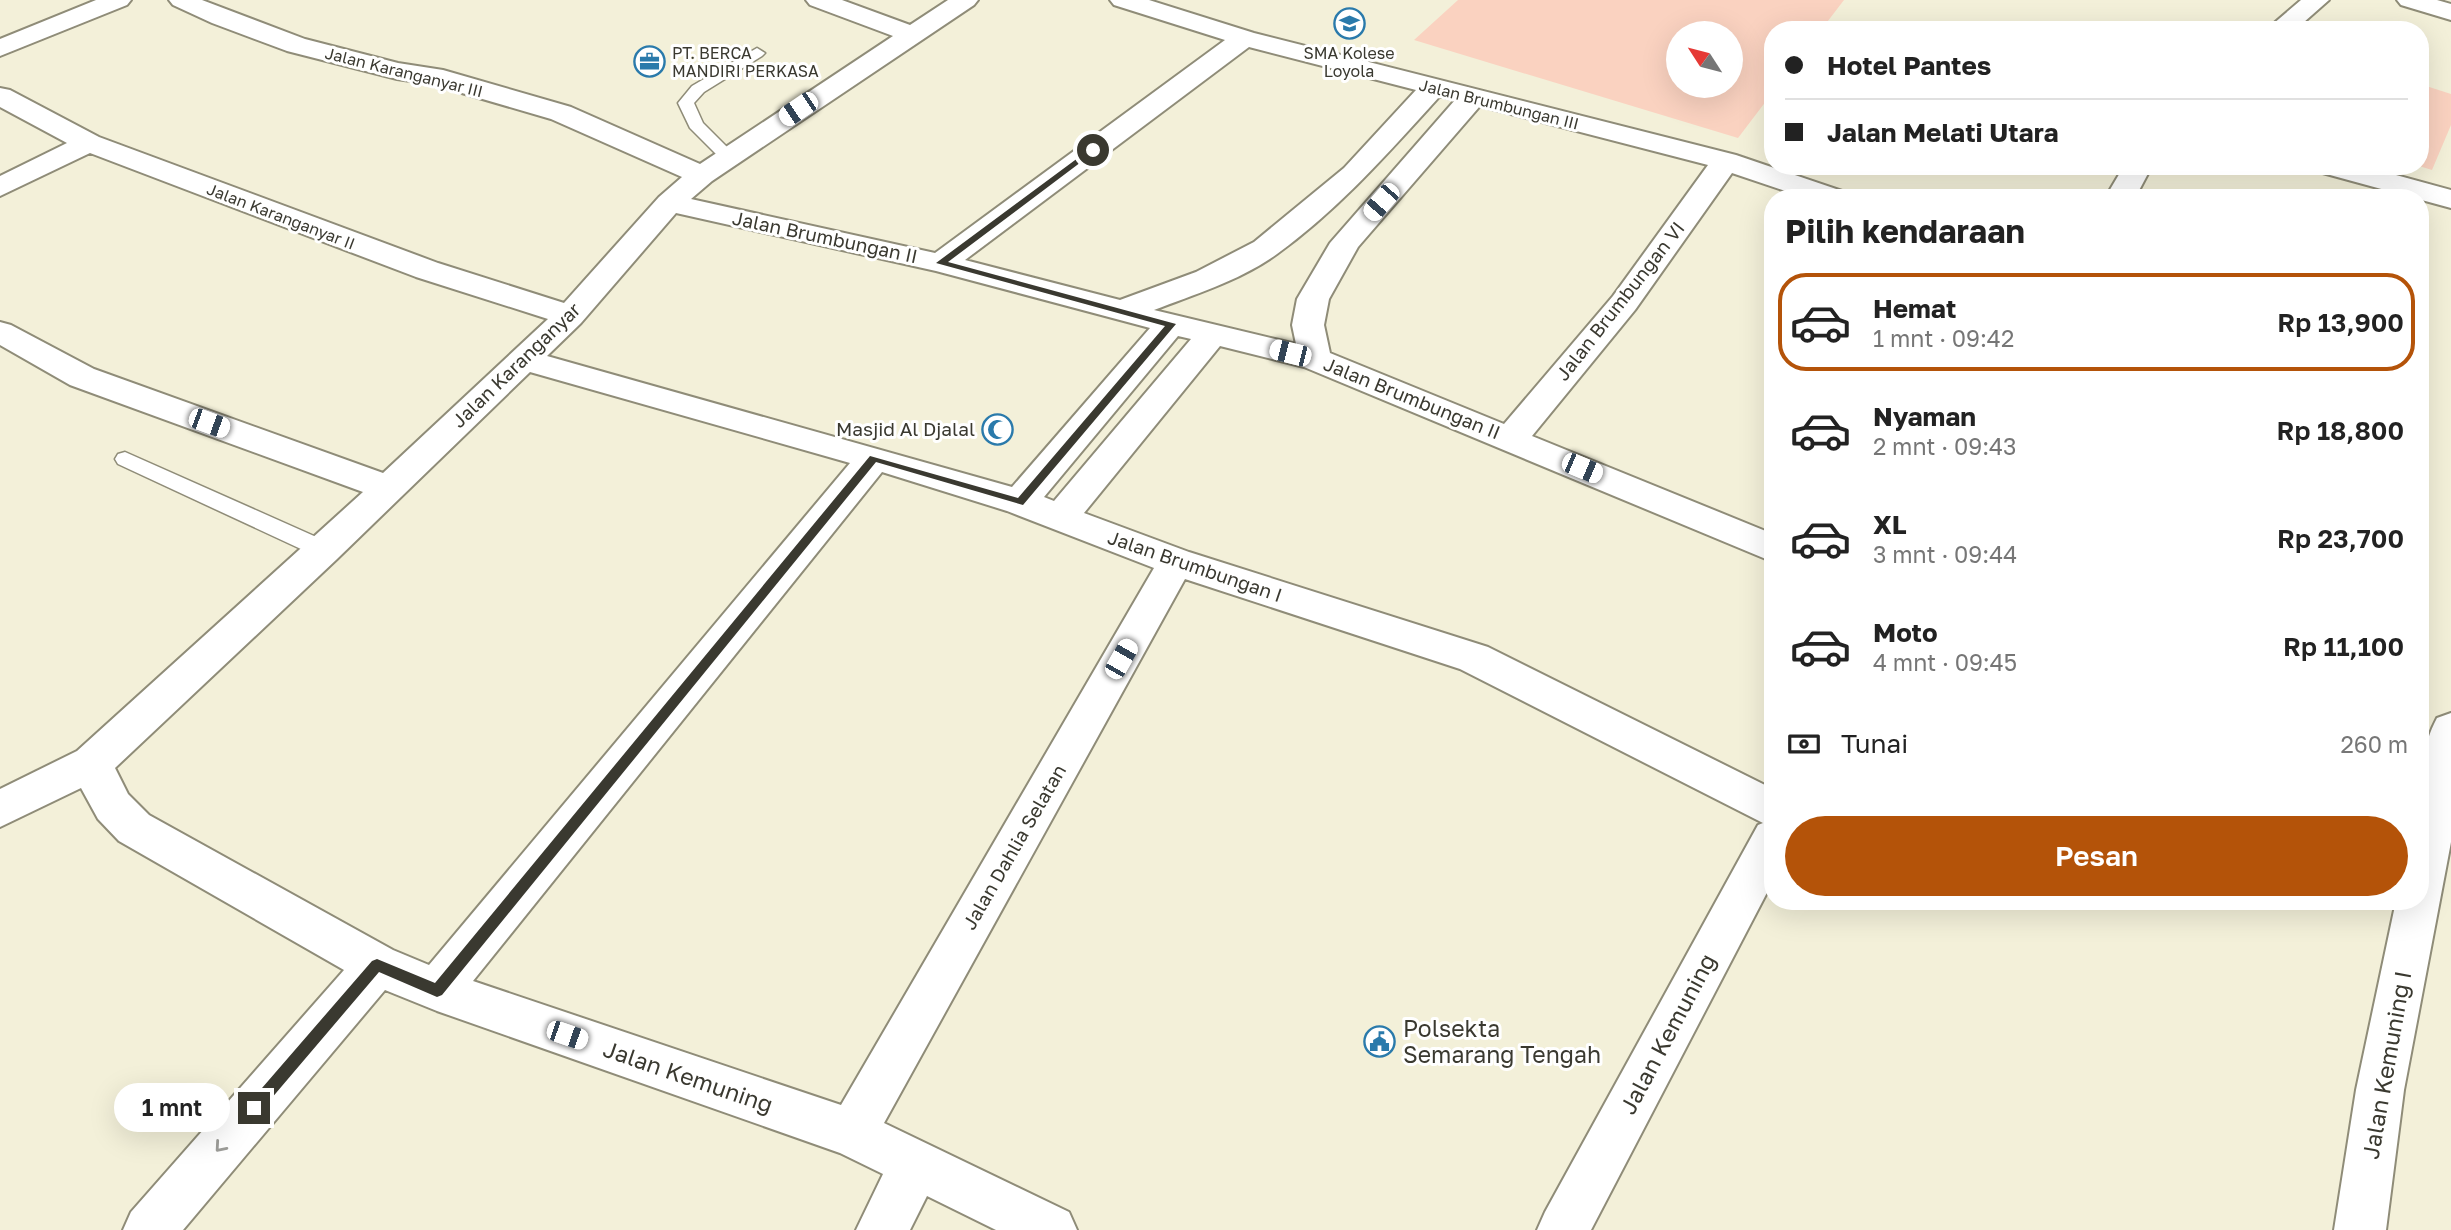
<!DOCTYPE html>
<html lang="id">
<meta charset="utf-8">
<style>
:root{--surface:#fff;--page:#f2f2f2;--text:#222;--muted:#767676;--line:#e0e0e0;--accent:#b45309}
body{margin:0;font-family:"Golos Text",sans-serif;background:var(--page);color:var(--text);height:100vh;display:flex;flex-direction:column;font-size:26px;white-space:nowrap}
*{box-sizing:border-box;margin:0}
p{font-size:23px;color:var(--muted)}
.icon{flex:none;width:38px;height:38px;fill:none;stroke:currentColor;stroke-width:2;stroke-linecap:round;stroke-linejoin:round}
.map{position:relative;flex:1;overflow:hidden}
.sheet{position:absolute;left:1764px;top:189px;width:665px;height:721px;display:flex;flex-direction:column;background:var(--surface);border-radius:28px;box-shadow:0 7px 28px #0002}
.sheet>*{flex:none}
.banner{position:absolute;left:1764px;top:21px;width:665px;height:154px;border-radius:28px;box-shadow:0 7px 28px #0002;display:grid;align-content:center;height:154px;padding:0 21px;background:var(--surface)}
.needle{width:46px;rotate:306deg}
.fabs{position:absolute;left:1666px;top:21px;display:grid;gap:14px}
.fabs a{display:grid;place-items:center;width:77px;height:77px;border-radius:50%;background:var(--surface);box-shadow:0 7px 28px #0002;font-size:35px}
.end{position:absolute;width:32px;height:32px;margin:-16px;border:9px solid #3a3930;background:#fff;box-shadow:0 0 0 4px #fff}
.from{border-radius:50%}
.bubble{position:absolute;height:49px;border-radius:24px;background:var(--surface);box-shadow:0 7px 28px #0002;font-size:23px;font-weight:600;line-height:49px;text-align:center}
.car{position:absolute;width:21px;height:42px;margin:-21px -10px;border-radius:9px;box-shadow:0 0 5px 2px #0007;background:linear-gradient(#fff 24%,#345 0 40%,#fff 0 76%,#345 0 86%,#fff 0)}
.banner b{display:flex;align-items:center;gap:24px;height:66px;font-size:26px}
.banner b+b{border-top:2px solid var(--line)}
.banner i{width:18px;height:18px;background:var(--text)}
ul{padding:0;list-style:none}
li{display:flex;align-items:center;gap:21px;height:98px;margin:0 14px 10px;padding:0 7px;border:4px solid transparent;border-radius:28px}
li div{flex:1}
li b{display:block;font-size:26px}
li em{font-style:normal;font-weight:600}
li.current{border-color:var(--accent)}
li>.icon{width:63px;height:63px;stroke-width:1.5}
h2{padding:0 21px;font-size:32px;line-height:84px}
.pay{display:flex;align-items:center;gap:18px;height:77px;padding:0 21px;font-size:26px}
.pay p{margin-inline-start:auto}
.cta{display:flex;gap:14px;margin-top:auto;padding:14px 21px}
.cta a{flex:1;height:80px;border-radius:42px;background:var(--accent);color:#fff;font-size:28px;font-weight:600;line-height:80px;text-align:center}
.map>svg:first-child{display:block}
</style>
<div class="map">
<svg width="2451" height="1230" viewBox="0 0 2451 1230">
<rect width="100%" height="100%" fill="#f3f0d9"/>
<path fill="#fad2c0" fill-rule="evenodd" d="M 1458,0 L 1844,0 L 1821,30 L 1773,30 L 1773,92 L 1738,138 L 1414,40 ZM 1678,33 L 1731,33 L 1731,86 L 1678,86 Z
M 2420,84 L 2451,94 L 2451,125 L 2432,170 L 2419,166 Z"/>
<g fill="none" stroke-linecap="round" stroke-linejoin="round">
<defs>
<path id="service" d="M 757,48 L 765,53 L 762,56 L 704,92 L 694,103 L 703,123 L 737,157 L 729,162 L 723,161 L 690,128 L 678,103 L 692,86 Z
M 125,452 L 332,544 L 335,550 L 332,556 L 324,558 L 316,556 L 118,464 L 115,459 L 118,454 Z"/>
<path id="minor" d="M 96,0 L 131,0 L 127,5 L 0,56 L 0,39 Z
M 169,0 L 202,0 L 305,39 L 398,63 L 443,70 L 571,107 L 700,164 L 893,36 L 810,5 L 806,0 L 842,0 L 910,25 L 948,0 L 978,0 L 974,5 L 712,181 L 691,199 L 935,253 L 1225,40 L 1114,5 L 1110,0 L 1149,0 L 1254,33 L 1736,155 L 1845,192 L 1850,198 L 1806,198 L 1732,173 L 1635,310 L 1532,436 L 1773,534 L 1773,562 L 1304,367 L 1220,346 L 1084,513 L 1189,552 L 1488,647 L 1773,789 L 1773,881 L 1591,1230 L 1537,1230 L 1545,1212 L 1758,825 L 1763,823 L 1460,669 L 1185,579 L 884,1123 L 1069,1212 L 1077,1230 L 996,1230 L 927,1196 L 910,1230 L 856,1230 L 883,1174 L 840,1153 L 437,1011 L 385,990 L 183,1230 L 123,1230 L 131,1212 L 344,970 L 119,841 L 98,819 L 81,788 L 0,827 L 0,789 L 77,751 L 363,492 L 70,385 L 0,345 L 0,322 L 11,325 L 94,369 L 383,473 L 548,319 L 416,277 L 90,153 L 0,196 L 0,176 L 67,143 L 0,107 L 0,88 L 10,90 L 99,137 L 438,263 L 564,303 L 659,197 L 682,177 L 551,119 L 431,84 L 397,79 L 287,51 L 212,23 L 173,5 ZM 1249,47 L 1416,90 L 1344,168 L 1254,242 L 1196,272 L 1120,300 L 965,260 ZM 1440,96 L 1455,100 L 1330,243 L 1297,299 L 1292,325 L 1296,344 L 1154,310 C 1196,294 1241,280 1277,254 C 1339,209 1389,152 1440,96 ZM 1480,106 L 1708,165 L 1613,296 L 1504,424 L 1330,353 L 1324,325 L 1329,299 L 1358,247 ZM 676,213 L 936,271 L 1150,328 L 1012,487 L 547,356 L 581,323 ZM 1178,336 L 1191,339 L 1054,501 L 1044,497 ZM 530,372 L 850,463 L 429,965 L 393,950 L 149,815 L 128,794 L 115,768 L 337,559 ZM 882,472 L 1007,511 L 1154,568 L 841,1105 L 473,981 Z
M 2301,0 L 2329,0 L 2295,30 L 2266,30 Z
M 2397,0 L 2437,0 L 2451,4 L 2451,20 L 2401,5 Z
M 2124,166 L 2152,166 L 2135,198 L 2105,198 Z
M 2315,166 L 2363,166 L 2451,190 L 2451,208 L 2319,172 Z
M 2451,713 L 2451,842 L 2404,1090 L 2386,1230 L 2334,1230 L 2356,1090 L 2396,901 L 2420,901 C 2420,846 2410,767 2437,718 Z"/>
</defs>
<use href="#service" stroke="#8f8c78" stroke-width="3"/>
<use href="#minor" stroke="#8f8c78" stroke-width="4"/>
<use href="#service" fill="#fff" fill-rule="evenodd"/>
<use href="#minor" fill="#fff" fill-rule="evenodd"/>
</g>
<defs><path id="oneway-chevron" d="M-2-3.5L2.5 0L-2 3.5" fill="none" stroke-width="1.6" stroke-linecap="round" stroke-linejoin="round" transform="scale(1.75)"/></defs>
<use stroke="#9c9c98" href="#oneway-chevron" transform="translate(220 1147) rotate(131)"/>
<path fill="#3a3930" d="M 1090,149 L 1097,150 L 948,262 L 1176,324 L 1023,505 L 876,462 L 442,995 L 437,997 L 379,972 L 259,1113 L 249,1113 L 247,1108 L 249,1103 L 372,961 L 377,959 L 435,983 L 870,456 L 1018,498 L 1165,326 L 936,263 Z"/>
<defs>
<symbol id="school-ring" viewBox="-11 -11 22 22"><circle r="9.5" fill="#fff" stroke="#2a7aab" stroke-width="1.5"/><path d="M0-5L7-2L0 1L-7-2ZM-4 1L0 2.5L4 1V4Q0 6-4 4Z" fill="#2a7aab"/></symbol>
<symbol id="office-ring" viewBox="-11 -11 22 22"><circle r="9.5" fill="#fff" stroke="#2a7aab" stroke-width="1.5"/><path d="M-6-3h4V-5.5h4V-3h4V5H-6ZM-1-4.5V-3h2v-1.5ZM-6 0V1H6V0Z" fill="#2a7aab"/></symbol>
<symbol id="mosque-ring" viewBox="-11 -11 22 22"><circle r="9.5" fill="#fff" stroke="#2a7aab" stroke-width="1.5"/><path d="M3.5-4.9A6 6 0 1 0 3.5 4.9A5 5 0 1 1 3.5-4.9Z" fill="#2a7aab"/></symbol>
<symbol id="civic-ring" viewBox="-11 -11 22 22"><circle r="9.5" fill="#fff" stroke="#2a7aab" stroke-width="1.5"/><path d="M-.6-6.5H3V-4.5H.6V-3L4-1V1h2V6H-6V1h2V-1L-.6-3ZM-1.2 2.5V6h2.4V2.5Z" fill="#2a7aab"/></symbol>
</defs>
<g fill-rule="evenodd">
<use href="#school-ring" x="1332" y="6" width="35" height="35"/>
<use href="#office-ring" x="632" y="44" width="35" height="35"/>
<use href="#mosque-ring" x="980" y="412" width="35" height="35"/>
<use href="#civic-ring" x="1362" y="1024" width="35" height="35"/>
</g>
<g text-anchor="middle" stroke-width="6" stroke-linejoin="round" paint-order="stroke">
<g font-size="16" fill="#3a3930" stroke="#fff" text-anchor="start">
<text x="672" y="59">PT. BERCA<tspan x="672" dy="18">MANDIRI PERKASA</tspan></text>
<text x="1349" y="59" text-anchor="middle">SMA Kolese<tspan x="1349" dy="18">Loyola</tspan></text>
</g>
<g font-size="16" fill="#3a3930" stroke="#fff">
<text transform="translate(404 72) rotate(14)" y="6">Jalan Karanganyar III</text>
<text transform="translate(1499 104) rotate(14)" y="6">Jalan Brumbungan III</text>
<text transform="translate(281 216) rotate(21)" y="6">Jalan Karanganyar II</text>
</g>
<g font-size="19" fill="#3a3930" stroke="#fff">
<text transform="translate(825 237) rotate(12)" y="7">Jalan Brumbungan II</text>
<text transform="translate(1620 301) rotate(-52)" y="7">Jalan Brumbungan VI</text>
<text transform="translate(516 365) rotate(-44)" y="7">Jalan Karanganyar</text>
<text transform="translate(1412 398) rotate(22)" y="7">Jalan Brumbungan II</text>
<text transform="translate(1195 566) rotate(19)" y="7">Jalan Brumbungan I</text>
<text transform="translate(1014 847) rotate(-60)" y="7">Jalan Dahlia Selatan</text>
</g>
<g font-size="19" fill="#3a3930" stroke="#fff" text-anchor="end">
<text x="975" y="436">Masjid Al Djalal</text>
</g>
<g font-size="23" fill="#3a3930" stroke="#fff" text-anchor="start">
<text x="1403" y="1037">Polsekta<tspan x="1403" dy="26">Semarang Tengah</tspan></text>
</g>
<g font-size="23" fill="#3a3930" stroke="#fff">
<text transform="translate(1668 1034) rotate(-62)" y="8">Jalan Kemuning</text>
<text transform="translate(2387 1065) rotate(-80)" y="8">Jalan Kemuning I</text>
<text transform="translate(688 1077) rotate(19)" y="8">Jalan Kemuning</text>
</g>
</g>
</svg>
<div class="fabs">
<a><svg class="needle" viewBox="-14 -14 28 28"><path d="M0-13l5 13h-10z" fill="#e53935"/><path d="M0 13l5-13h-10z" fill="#767676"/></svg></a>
</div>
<i class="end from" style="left:1093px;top:150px"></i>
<i class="end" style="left:254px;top:1108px"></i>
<div class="bubble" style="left:114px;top:1083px;width:116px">1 mnt</div>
<i class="car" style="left:798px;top:109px;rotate:236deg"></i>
<i class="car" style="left:1381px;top:202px;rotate:221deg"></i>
<i class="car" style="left:1290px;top:353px;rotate:284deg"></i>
<i class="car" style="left:209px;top:423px;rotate:110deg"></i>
<i class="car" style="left:1582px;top:468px;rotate:113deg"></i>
<i class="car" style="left:1121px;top:659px;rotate:30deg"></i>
<i class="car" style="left:567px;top:1035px;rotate:109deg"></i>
<div class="banner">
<b><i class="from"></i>Hotel Pantes</b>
<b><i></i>Jalan Melati Utara</b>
</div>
<section class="sheet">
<h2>Pilih kendaraan</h2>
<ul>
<li class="current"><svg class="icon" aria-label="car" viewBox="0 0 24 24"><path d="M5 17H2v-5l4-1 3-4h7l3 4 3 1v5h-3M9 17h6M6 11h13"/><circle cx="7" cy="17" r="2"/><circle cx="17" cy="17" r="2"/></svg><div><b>Hemat</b><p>1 mnt · 09:42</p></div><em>Rp 13,900</em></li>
<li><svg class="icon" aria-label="car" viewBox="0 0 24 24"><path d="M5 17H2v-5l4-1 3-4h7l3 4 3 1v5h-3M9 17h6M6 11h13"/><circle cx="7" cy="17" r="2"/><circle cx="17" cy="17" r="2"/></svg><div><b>Nyaman</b><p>2 mnt · 09:43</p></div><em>Rp 18,800</em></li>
<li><svg class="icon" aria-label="car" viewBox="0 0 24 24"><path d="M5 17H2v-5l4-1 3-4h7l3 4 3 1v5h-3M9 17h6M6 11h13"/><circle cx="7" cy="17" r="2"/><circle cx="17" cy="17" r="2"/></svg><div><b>XL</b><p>3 mnt · 09:44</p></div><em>Rp 23,700</em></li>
<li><svg class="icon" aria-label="car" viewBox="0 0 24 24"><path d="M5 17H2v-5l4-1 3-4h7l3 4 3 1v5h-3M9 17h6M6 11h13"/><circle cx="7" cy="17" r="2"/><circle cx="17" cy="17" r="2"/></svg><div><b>Moto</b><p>4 mnt · 09:45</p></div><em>Rp 11,100</em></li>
</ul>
<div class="pay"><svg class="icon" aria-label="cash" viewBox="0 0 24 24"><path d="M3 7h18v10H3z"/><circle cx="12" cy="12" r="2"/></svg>Tunai<p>260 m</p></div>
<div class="cta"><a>Pesan</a></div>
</section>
</div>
